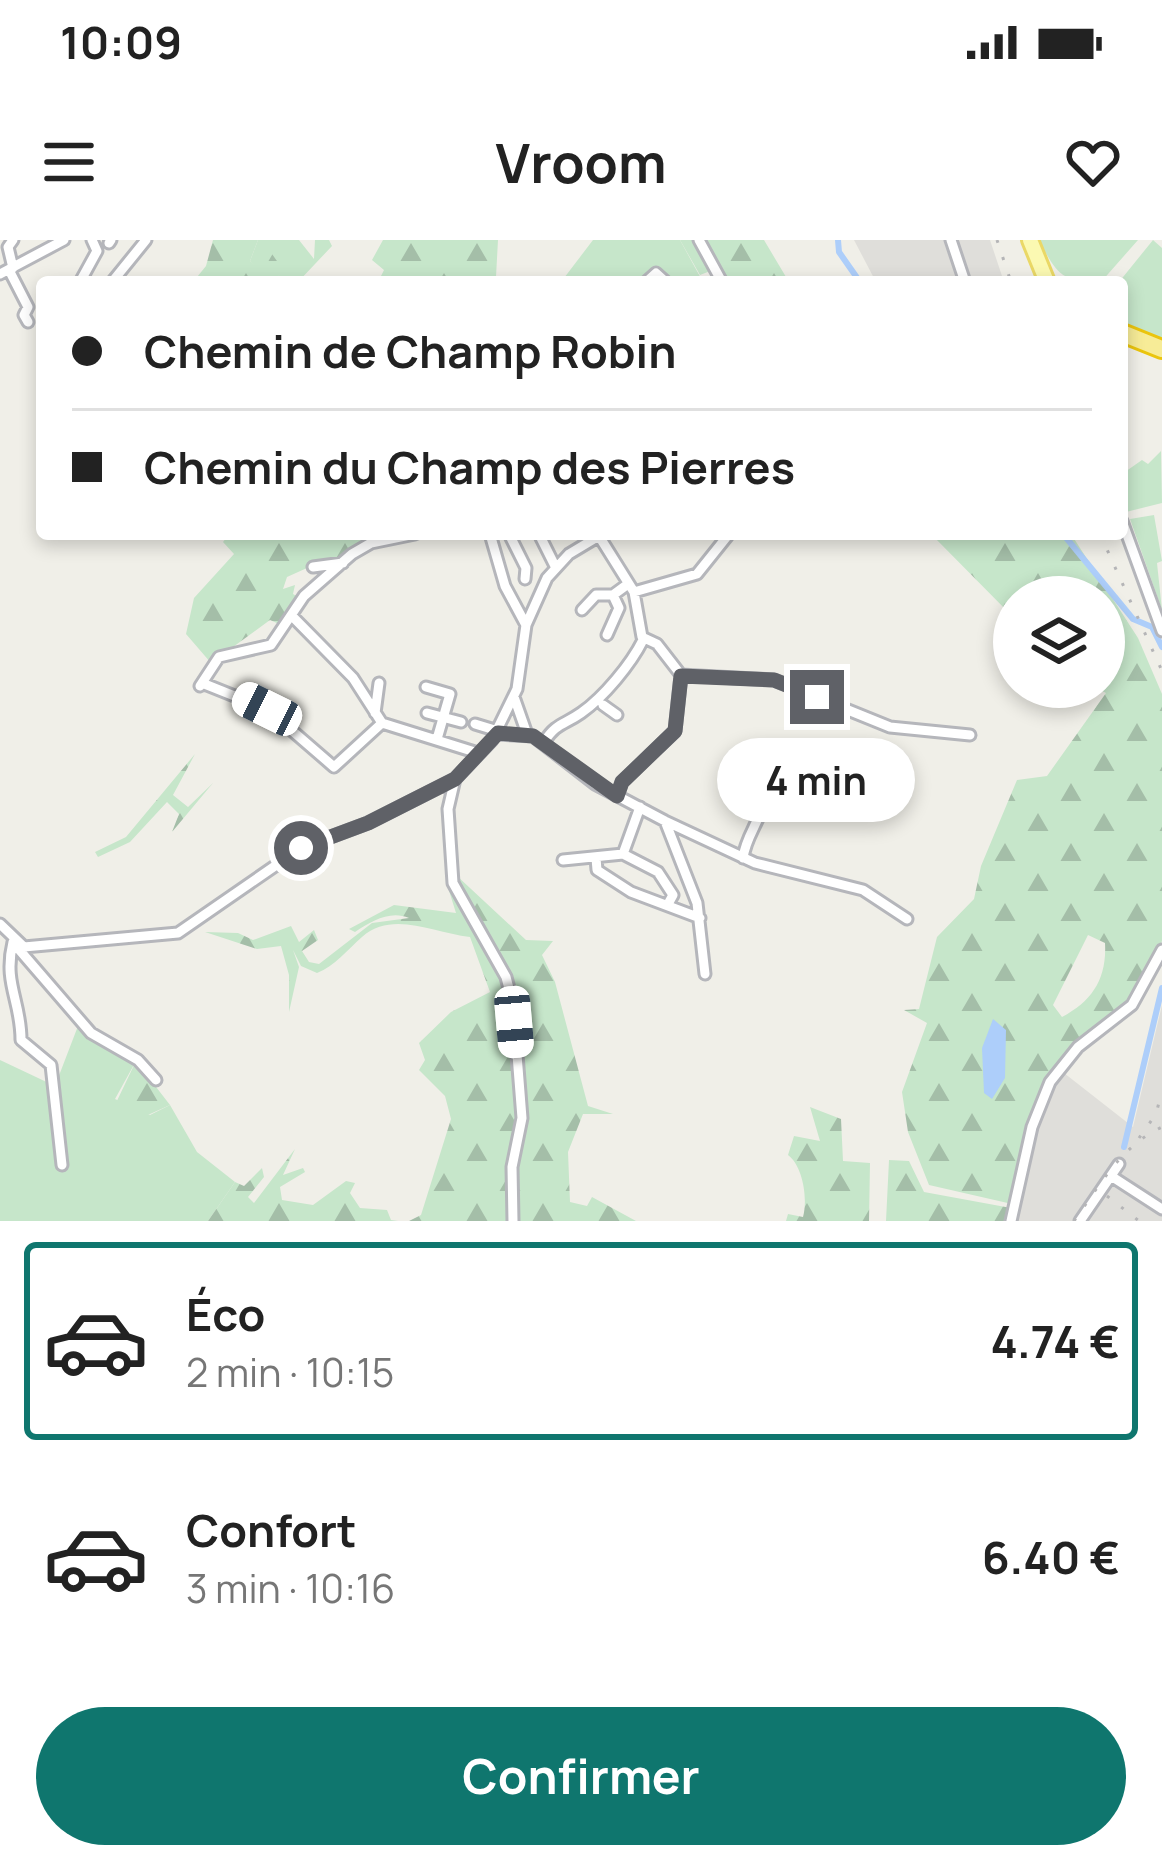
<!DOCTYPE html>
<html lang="fr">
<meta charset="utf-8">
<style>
:root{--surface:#fff;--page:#f6f6f6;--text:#222;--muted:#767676;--line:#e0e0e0;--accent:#0f766e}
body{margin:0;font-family:Manrope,sans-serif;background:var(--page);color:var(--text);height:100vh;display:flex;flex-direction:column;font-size:45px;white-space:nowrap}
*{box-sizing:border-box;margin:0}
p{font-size:39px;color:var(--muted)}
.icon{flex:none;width:66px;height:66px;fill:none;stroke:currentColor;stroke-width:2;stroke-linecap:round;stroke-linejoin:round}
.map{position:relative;height:981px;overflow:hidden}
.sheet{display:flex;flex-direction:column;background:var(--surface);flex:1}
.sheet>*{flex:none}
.banner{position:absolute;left:36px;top:36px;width:1092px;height:264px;border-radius:12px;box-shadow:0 6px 18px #0003;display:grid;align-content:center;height:264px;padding:0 36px;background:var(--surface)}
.buttons{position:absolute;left:993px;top:336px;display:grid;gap:24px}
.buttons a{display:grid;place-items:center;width:132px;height:132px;border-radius:50%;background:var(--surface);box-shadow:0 6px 18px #0003;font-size:60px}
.end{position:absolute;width:54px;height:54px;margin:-27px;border:15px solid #5f6167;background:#fff;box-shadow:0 0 0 6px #fff}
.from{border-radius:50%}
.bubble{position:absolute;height:84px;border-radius:42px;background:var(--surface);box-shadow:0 6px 18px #0003;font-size:39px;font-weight:700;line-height:84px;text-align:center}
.car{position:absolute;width:36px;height:72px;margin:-36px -18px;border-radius:15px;box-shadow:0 0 9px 3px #0007;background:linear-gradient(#fff 24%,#345 0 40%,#fff 0 76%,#345 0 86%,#fff 0)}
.banner b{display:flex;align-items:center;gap:42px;height:114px;font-size:45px}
.banner b+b{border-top:3px solid var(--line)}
.banner i{width:30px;height:30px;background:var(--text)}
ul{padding:21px 0 0;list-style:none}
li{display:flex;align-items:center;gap:36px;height:198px;margin:0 24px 18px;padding:0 12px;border:6px solid transparent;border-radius:12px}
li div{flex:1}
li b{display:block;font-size:45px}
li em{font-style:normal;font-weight:700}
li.on{border-color:var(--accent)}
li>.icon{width:108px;height:108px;stroke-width:1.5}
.primary-button{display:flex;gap:24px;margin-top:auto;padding:24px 36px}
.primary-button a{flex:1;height:138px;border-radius:72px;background:var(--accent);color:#fff;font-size:48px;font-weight:700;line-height:138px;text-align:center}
.status{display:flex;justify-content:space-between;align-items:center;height:84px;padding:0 60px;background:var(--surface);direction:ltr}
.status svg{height:33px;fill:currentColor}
header{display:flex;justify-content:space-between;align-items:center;height:156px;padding:0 36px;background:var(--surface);font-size:54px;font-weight:700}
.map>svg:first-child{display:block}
</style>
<div class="status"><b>10:09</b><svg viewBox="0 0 49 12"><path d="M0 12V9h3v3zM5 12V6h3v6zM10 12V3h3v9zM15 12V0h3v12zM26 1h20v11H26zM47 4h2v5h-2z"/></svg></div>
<header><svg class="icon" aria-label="menu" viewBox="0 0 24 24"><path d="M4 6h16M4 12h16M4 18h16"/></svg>Vroom<svg class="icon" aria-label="heart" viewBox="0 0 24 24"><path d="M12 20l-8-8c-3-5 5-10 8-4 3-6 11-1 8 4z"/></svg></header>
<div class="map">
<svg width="1162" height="981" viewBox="0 0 1162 981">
<defs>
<pattern id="forest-firs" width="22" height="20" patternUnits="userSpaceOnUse" patternTransform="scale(3)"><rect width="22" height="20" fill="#c6e6ca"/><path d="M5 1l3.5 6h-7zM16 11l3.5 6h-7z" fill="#a4bea8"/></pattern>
</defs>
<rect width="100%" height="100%" fill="#f0efe8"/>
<path fill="#dfdeda" d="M 854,0 L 990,0 L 1004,42 L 876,42 Z
M 1162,765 L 1162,981 L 1017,981 L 1037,882 L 1057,837 L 1064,833 L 1133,887 Z"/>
<path fill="#c6e6ca" d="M 258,0 L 299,0 L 314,19 L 315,0 L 329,0 L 332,6 L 298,42 L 272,42 L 283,31 L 256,28 L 250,21 Z
M 593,0 L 680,0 L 703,42 L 561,42 Z
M 1039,0 L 1138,0 L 1101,42 C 1062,42 1057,35 1039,0 Z
M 1153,0 L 1162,8 L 1162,105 L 1122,83 L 1119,42 Z
M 1161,211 L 1162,263 L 1122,273 L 1122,234 L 1142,220 L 1148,224 Z
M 1154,275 L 1162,321 L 1157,323 L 1162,370 L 1130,279 Z
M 78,786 L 136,821 L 115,859 L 150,875 L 170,865 L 197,912 L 235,942 L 208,981 L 0,981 L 0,820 L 55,846 Z"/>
<path fill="url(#forest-firs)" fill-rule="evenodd" d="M 213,0 L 258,0 L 250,21 L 257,27 L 272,14 L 284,31 L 272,42 L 193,42 L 206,26 Z
M 383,0 L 498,0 L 496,37 L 507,42 L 378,42 L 384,30 L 372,20 Z
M 680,0 L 764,0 L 789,42 L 724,42 L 718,28 L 700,35 Z
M 229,294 L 414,294 L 364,306 L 330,330 L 307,328 L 287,337 L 283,349 L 295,345 L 293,354 L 300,358 L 291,376 L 279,384 L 270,380 L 211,423 L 186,394 L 194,358 L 234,314 L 223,302 Z
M 931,294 L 1071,294 L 1138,398 L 1162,454 L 1162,701 L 1131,763 L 1099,784 L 1064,821 L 1037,861 L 1012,964 L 929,945 L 908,892 L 902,852 L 927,783 L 904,770 L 919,769 L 937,697 L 974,659 L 981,626 L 1017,540 L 1047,536 L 1106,453 L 1095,447 L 1104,447 L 1104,357 L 1014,357 L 1014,378 ZM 1088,695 L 1105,703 C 1107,739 1092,761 1062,777 L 1053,765 Z
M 195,514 L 173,555 L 188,567 L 213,543 L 172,592 L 179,574 L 167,562 L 130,602 L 98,617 L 95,612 L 126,597 Z
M 456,635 L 526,700 L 553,701 L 542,715 L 555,742 L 588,866 L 613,874 L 583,874 L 568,912 L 570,962 L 587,966 L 592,957 L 636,981 L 409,981 L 421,975 L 451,879 L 445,856 L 419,830 L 425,820 L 419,803 L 451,772 L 490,752 L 470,697 C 433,693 393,670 362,697 C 347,710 335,726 317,733 L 301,726 L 293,710 L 299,727 L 289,772 L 289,735 L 281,706 L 257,709 L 205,692 L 238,693 L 253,700 L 291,686 L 299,702 L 314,690 L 318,700 L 302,711 L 309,722 L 319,724 L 372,683 L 409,678 C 390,670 372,681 355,692 L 349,689 L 394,665 L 456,673 L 446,641 Z
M 136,821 L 170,865 L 139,879 L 114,867 Z
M 810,867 L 841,879 L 843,921 L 870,923 L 869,981 L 786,981 L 788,974 L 803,977 C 808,959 803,926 788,915 L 794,896 L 820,901 Z
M 295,909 L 283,935 L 303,928 L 305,932 L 280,947 L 282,960 L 313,965 L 346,941 L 355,943 L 350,953 L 360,968 L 387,970 L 391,980 L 398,981 L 208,981 L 235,942 L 244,946 L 262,928 L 264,937 L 248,957 L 254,963 Z
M 889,920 L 909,921 L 924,952 L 1011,968 L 1008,981 L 886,981 Z"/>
<path fill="#adcefa" d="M 993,779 L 1006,790 L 1005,838 L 992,859 L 984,853 L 982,808 Z"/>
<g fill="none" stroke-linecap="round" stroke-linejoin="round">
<path stroke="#adcefa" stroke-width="6" d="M 838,0 L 839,12 L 860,42
M 1063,294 L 1133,379 L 1152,387 L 1162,407
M 1124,907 L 1162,748"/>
<defs>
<path id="minor" d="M 13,0 L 8,7 L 13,28
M 699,0 L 722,42
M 951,0 L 965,42
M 109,3 L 111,0
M 9,30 L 28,67 L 24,75 L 28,82
M 0,34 L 64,0
M 80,42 L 97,11 L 92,0
M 112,42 L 146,0
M 646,42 L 656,33 L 666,42
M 1122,281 L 1162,391
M 490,294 L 505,346 L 526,385
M 509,294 L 526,328 L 525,339
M 539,294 L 556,328
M 599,296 L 634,352 L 642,397 L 657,404 L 681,435
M 313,327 L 343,323
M 634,352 L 697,334 L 729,294
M 582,370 L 596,355 L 613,355 L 628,344
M 292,376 L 353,438 L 382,483
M 607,395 L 619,368 L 613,355
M 681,435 L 774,440 L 890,487 L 970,495
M 202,443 L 267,469 L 334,527 L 382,483
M 200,446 L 219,417 L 271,405 L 304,356 L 352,314 L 371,303 L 415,294
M 426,447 L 450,454 L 437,499
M 514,457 L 527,494
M 603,465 L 617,475
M 375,473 L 379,443
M 427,473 L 461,482
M 382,483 L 478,513
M 475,484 L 498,491
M 496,494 L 533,496 L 595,544 L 665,581 L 755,623 L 863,650 L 907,679
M 544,502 C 556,483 564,485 581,473 C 604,457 631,424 643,400
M 617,556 L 622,542 L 675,491 L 681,435
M 665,581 L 697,663 L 705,734
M 623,614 L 658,632 L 673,655 L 668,664
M 596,618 L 597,630 L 631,652 L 700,678
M 743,618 C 746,595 761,581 762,563
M 563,620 L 623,614 L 640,567
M 0,684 L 24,707 L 178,693 L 301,608 L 368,583 L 455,539
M 13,702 C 3,744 21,760 21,800 L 51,825 L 62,925
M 16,706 L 91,793 L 138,820 L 156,840
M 1111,936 L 1162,969
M 513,981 L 512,927 L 522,878 L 513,764 L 506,737 L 453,643 L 448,569 L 455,539 L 492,500 L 517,449 L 526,385 L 547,338 L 569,314 L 599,296
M 1011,981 L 1032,887 L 1050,842 L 1078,807 L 1132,765 L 1162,710
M 1080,981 L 1119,924"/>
<path id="major" d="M 1030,0 L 1047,42"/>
<path id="highway" d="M 1122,93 L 1162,109"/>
</defs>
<use href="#minor" stroke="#b5b6bb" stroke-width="15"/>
<use href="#major" stroke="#ead866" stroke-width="20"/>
<use href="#highway" stroke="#ebc50d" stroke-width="22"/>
<use href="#minor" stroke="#fff" stroke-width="9"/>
<use href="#major" stroke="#fbf9b2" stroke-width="14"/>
<use href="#highway" stroke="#f7ec97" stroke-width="16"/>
<path stroke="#b5b5b7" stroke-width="3" stroke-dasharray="3 15" stroke-linecap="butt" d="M 997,0 L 1011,42
M 1100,294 L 1162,431
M 1139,898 L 1156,874 L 1162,851
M 1107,956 L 1139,981
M 1074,981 C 1100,945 1121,906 1162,887"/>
</g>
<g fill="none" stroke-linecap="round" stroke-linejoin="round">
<path stroke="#5f6167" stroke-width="15" d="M 301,608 L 368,583 L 455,539 L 498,493 L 533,496 L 617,556 L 622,542 L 675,491 L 681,436 L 774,440 L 817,457"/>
</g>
</svg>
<div class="buttons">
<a><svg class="icon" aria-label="layers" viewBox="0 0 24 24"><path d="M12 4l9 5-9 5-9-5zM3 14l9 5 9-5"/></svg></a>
</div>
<i class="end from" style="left:301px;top:608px"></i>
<i class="end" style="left:817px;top:457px"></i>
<div class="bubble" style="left:717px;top:498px;width:198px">4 min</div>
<i class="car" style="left:267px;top:469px;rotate:296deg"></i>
<i class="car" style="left:514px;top:782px;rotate:175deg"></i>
<div class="banner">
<b><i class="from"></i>Chemin de Champ Robin</b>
<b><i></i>Chemin du Champ des Pierres</b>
</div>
</div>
<section class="sheet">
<ul>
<li class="on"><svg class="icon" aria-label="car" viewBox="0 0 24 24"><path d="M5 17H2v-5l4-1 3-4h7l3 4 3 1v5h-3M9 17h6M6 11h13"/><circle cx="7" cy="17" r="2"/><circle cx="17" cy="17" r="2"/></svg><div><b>Éco</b><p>2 min · 10:15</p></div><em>4.74 €</em></li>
<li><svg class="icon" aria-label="car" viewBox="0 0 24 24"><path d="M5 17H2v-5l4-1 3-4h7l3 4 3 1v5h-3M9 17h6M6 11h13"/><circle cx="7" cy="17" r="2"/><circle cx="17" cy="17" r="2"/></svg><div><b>Confort</b><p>3 min · 10:16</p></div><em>6.40 €</em></li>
</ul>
<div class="primary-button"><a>Confirmer</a></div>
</section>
